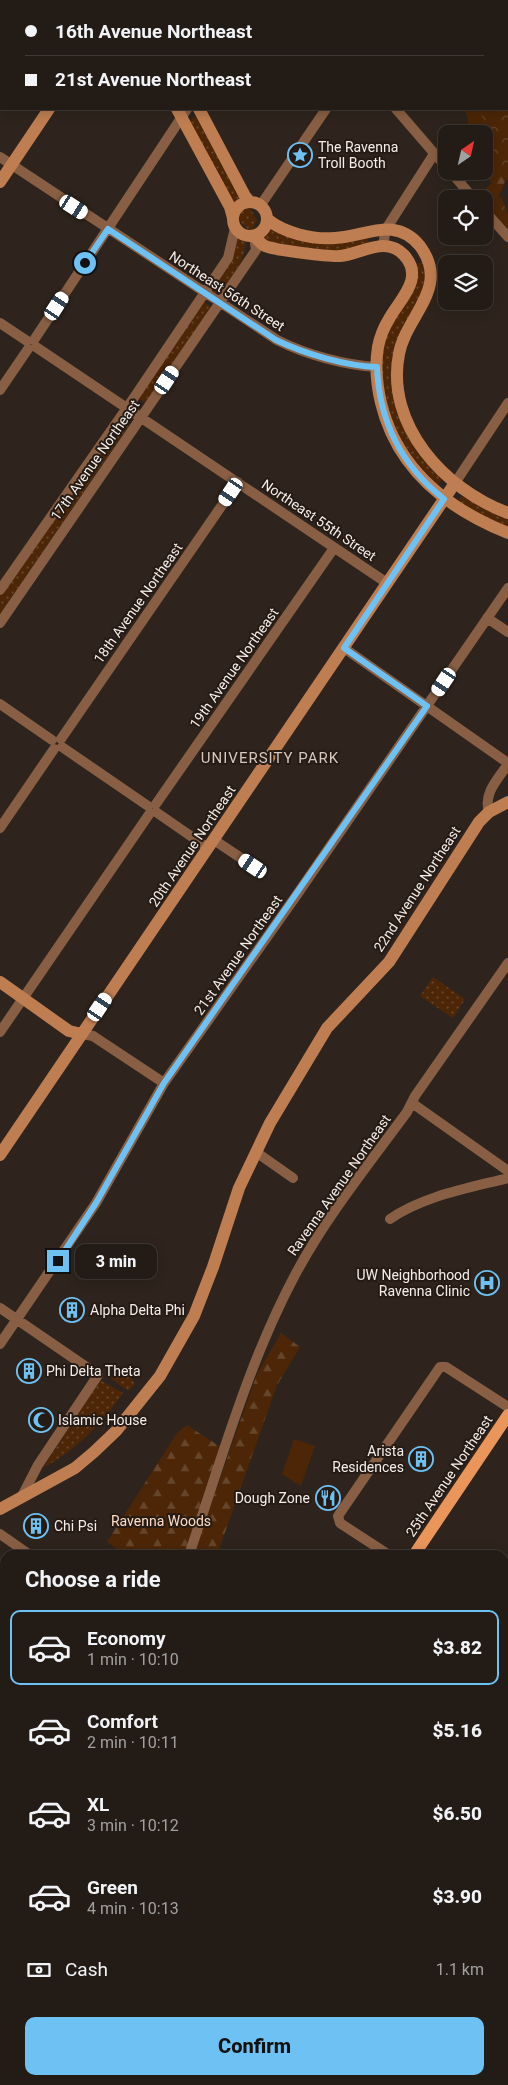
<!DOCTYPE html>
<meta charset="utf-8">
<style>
:root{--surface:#221b16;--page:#2e2823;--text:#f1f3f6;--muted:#a2a1a1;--line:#3f3935;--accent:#6ec2f3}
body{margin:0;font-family:Roboto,sans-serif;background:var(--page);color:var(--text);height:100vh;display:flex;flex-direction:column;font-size:19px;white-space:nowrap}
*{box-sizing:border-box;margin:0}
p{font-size:16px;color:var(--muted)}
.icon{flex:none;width:28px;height:28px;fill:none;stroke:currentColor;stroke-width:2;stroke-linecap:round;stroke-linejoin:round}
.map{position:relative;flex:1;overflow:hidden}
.sheet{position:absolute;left:0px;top:1550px;width:509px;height:535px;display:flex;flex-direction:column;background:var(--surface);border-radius:15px 15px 0 0;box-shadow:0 2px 12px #0003,0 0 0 1px var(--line)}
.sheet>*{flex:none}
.top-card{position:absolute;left:0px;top:0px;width:509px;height:110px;box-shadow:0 2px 12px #0003,0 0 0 1px var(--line);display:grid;align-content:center;height:110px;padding:0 25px;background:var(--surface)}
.needle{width:32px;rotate:34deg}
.tools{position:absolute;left:438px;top:125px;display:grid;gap:10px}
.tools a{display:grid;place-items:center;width:55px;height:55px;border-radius:10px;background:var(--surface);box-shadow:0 2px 12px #0003,0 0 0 1px var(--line);font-size:25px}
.end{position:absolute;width:22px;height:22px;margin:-11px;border:6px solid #6ec2f3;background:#111;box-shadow:0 0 0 2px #111}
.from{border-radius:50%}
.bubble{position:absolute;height:35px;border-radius:10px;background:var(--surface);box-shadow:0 2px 12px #0003,0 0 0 1px var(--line);font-size:16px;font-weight:800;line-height:35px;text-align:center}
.car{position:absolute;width:15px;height:30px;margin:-15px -8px;border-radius:6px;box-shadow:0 0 4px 1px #0007;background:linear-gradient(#fff 24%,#345 0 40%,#fff 0 76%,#345 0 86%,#fff 0)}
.top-card b{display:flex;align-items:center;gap:18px;height:48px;font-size:19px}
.top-card b+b{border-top:1px solid var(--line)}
.top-card i{width:12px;height:12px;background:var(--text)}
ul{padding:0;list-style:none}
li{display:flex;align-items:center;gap:15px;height:75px;margin:0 10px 8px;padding:0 15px;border:2px solid transparent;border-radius:10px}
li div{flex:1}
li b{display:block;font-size:19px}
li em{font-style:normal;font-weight:800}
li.active{border-color:var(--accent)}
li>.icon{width:45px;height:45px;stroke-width:1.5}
h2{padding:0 25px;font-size:22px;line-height:60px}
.pay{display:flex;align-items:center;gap:12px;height:55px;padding:0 25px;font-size:19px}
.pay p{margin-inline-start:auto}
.cta{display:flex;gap:10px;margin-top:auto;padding:10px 25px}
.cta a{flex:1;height:58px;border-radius:10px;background:var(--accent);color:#111;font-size:20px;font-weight:800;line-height:58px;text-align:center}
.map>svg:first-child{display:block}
</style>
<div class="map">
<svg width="508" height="2085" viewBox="0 0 508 2085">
<defs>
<pattern id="grass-dots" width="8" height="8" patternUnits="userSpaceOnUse" patternTransform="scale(1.25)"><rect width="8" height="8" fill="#4c2607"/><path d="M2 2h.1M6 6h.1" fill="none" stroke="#66462b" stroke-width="1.8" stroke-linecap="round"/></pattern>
<pattern id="forest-firs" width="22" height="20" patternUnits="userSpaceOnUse" patternTransform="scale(1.25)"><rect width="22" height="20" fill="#4c2607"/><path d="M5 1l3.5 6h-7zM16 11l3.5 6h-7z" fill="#66462b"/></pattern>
<pattern id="park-crowns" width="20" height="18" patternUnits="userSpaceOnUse" patternTransform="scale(1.25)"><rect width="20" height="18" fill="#4c2607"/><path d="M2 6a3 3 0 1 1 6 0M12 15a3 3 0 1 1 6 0" fill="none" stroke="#66462b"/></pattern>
</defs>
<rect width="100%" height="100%" fill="#2e241d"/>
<path fill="url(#grass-dots)" d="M 196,117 L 242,198 L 232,204 L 190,122 L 192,118 Z
M 243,208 L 250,208 L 257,220 L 252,230 C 244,229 239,221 239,213 Z
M 266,225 L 276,231 L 366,237 L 369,242 L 340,252 L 270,242 L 263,238 Z
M 238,238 L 246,243 L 243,256 L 240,264 L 222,291 L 215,293 L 211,289 Z
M 418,263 L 423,263 L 426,283 L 392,380 L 442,479 L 438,485 L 434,485 L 397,437 L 385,400 L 381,367 L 385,340 L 415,266 Z
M 204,302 L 211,307 L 146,403 L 137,397 Z
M 120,419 L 129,425 L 0,614 L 0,594 Z
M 464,496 L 508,516 L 508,527 L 487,520 L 458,501 L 460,497 Z
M 433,977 L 465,999 L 453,1018 L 420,996 Z
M 126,1371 L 135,1384 L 128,1391 L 106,1375 L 120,1374 Z
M 100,1380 L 123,1393 C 101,1424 77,1450 43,1468 Z
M 279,2080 L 468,2080 L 468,2085 L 278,2085 Z"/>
<path fill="url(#forest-firs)" d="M 408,0 L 508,0 L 508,180 L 506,179 L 495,205 L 479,195 L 492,183 L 484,171 L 484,134 L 471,134 L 466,112 L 462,109 L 508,109 L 508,1 Z
M 281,1333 L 300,1347 L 277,1385 L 217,1555 L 193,1555 L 257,1374 Z
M 187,1425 L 222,1448 L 185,1555 L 126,1555 L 107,1542 L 177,1433 Z
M 0,1650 L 5,1654 L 5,1777 L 0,1776 Z"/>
<path fill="url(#park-crowns)" d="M 440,0 L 508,0 L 508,180 L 504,180 L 479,109 L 508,109 L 508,1 Z
M 501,196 L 508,215 L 508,229 L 488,207 Z
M 504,2008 L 508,2011 L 508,2085 L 489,2085 L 489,2080 L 504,2080 Z"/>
<path fill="#4c2607" d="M 294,1439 L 315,1446 L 301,1486 L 282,1474 Z"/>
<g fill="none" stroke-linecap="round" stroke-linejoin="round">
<path stroke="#031621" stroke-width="2.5" d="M 497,2080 L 497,2085"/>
<path stroke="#885f44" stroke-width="10" d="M 259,1 L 260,0
M 399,1 L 400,0
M 396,109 L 446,167
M 0,157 L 277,340 C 307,355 344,365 377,367
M 450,171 L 474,199
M 260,206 L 326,109
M 484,210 L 508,237
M 383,245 L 386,229 L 434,154
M 0,323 L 27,341
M 34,340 L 187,109
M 36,347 L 387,583
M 0,390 L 28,349
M 455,483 L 508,403
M 0,590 L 133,399 L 228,258 L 235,228
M 487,618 L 508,632
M 0,623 L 256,250 L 254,236
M 344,648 L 508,763
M 0,704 L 52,740
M 61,739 L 238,482
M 62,747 L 148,806
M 156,804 L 334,548
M 156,812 L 208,848
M 489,812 C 483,793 498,779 508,764
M 0,828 L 54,749
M 214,840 L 253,866
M 0,1032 L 150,813
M 82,1034 L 93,1036 L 164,1083
M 412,1103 L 508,1171
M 256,1152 L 293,1178
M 390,1219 C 423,1196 469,1188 508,1178
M 0,1308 L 98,1375 L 38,1465 L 21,1498
M 0,1344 L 96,1203 L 164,1083 L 296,896 L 508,588
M 0,1534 L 30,1555
M 189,1555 C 221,1461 248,1363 295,1275 C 326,1217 368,1165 407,1112 L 415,1096 L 508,963
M 389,1555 L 340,1523 L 338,1516 L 440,1367 L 446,1367 L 508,1407"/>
<path stroke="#bf7e51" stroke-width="12" d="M 113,0 L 114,1
M 143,0 L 144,1
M 177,109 L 230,207 L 233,218
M 199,109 L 245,196 L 250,202
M 0,182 L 49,109
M233 219a17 17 0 1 1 34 0a17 17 0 1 1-34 0Z
M 267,219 C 284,233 313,240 335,238 C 365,237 395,215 420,246 C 451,288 406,315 399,354 C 385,425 445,490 508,513
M 254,236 C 257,239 261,244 265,246 C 274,250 330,257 340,256 C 362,254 385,235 404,255 C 425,278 400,299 389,319 C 384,327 380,337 378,347 C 375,365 377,386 381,403 C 397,469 448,509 508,533
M 0,982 L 69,1031 L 82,1034
M 0,1155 L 455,483
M 0,1509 L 75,1468 L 94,1452 L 116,1431 L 160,1376 L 194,1316 L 213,1267 L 239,1188 L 270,1123 L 327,1028 L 389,962 L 479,822 L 489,812 L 508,802
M 0,1638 L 5,1641
M 0,1951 L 5,1945
M 253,2085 L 253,2080"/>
<path stroke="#ea965b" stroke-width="12" d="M 414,1555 L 508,1415
M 504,1970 L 508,1972
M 504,1988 L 508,1990
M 4,2085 L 10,2080
M 32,2085 L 39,2080"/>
</g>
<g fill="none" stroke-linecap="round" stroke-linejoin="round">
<path stroke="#6ec2f3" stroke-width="6" d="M 58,1261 L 96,1203 L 164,1083 L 427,706 L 344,648 L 444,499 C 402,466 379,421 377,367 C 346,366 305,354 276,340 L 108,229 L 85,263"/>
</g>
<defs>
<symbol id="sight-ring" viewBox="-11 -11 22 22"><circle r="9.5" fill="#251a14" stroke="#6ec2f3" stroke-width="1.5"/><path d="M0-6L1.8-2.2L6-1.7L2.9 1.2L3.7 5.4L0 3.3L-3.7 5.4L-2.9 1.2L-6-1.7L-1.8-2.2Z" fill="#6ec2f3"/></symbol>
<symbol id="hospital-ring" viewBox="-11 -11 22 22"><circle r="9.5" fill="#251a14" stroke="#6ec2f3" stroke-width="1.5"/><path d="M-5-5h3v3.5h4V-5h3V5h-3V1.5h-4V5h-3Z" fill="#6ec2f3"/></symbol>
<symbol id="building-ring" viewBox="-11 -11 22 22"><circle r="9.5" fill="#251a14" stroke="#6ec2f3" stroke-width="1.5"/><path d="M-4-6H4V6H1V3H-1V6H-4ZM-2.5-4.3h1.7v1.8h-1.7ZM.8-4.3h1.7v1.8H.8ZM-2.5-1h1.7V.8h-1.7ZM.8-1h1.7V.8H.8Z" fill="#6ec2f3"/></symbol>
<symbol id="mosque-ring" viewBox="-11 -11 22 22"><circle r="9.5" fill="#251a14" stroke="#6ec2f3" stroke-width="1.5"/><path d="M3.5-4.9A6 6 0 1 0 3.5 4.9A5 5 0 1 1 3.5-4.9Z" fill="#6ec2f3"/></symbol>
<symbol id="restaurant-ring" viewBox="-11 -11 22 22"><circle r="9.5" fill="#251a14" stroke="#6ec2f3" stroke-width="1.5"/><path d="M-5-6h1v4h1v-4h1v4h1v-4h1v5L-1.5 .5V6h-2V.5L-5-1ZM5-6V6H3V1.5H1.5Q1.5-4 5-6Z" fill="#6ec2f3"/></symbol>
</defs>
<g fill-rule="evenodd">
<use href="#sight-ring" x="286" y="141" width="28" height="28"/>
<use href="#hospital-ring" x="473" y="1269" width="28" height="28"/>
<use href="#building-ring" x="58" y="1296" width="28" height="28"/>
<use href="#building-ring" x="15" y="1357" width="28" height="28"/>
<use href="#mosque-ring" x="27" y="1406" width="28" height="28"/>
<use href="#building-ring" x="407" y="1445" width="28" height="28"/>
<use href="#restaurant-ring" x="314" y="1484" width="28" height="28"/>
<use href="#building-ring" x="22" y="1512" width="28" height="28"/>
</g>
<g text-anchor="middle" stroke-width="4" stroke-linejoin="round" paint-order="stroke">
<g font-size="14" fill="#f5eee9" stroke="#251a14" text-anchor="start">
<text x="318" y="152">The Ravenna<tspan x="318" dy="16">Troll Booth</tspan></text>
<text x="470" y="1280" text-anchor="end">UW Neighborhood<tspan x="470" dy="16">Ravenna Clinic</tspan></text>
<text x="90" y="1315">Alpha Delta Phi</text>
<text x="46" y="1376">Phi Delta Theta</text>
<text x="58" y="1425">Islamic House</text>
<text x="404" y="1456" text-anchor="end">Arista<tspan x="404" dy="16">Residences</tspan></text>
<text x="310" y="1503" text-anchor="end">Dough Zone</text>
<text x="54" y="1531">Chi Psi</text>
</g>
<g font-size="14" fill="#f5eee9" stroke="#251a14">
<text transform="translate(227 291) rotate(33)" y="5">Northeast 56th Street</text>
<text transform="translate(95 460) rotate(-55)" y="5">17th Avenue Northeast</text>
<text transform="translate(319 520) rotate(34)" y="5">Northeast 55th Street</text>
<text transform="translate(138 603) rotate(-55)" y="5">18th Avenue Northeast</text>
<text transform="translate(234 668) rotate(-55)" y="5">19th Avenue Northeast</text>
<text transform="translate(192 846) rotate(-56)" y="5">20th Avenue Northeast</text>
<text transform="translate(417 889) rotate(-57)" y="5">22nd Avenue Northeast</text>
<text transform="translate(238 955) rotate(-55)" y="5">21st Avenue Northeast</text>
<text transform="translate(339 1185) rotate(-55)" y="5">Ravenna Avenue Northeast</text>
<text transform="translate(449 1476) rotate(-56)" y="5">25th Avenue Northeast</text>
</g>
<g font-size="14" fill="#fedcc6" stroke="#251a14">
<text x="161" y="1526">Ravenna Woods</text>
</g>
<g font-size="15" letter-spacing="1" fill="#d6c8bf" stroke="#251a14">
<text x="270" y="763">UNIVERSITY PARK</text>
</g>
</g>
</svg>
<div class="tools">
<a><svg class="needle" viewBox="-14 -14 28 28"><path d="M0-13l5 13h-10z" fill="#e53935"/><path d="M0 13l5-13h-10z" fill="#a2a1a1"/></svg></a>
<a><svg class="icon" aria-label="locate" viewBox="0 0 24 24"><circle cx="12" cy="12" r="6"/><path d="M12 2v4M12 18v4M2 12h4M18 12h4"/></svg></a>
<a><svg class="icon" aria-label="layers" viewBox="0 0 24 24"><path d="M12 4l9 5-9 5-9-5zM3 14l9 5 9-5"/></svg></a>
</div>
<i class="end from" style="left:85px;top:263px"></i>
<i class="end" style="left:58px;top:1261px"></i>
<div class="bubble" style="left:75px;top:1244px;width:82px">3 min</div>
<i class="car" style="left:74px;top:207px;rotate:123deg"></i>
<i class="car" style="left:57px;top:306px;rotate:33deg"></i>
<i class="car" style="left:167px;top:380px;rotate:34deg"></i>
<i class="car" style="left:231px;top:492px;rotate:214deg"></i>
<i class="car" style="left:444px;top:682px;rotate:214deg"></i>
<i class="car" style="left:253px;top:866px;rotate:304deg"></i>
<i class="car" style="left:100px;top:1007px;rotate:34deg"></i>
<div class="top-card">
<b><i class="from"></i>16th Avenue Northeast</b>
<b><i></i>21st Avenue Northeast</b>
</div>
<section class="sheet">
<h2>Choose a ride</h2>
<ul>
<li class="active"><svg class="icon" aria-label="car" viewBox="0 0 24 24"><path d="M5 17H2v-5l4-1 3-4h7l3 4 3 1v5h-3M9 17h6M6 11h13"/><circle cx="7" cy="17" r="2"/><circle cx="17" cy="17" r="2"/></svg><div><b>Economy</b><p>1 min · 10:10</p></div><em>$3.82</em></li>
<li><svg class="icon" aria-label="car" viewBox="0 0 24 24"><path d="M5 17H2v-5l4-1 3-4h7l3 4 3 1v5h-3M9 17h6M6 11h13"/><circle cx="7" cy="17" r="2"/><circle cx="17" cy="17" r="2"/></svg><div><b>Comfort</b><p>2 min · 10:11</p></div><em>$5.16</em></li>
<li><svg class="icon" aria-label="car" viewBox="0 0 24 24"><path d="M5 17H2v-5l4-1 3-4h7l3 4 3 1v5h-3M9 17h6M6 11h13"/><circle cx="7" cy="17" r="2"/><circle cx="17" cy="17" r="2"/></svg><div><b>XL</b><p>3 min · 10:12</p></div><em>$6.50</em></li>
<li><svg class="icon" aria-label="car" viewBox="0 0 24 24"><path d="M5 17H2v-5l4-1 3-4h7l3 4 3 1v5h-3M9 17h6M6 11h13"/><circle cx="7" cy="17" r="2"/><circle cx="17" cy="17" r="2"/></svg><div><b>Green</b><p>4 min · 10:13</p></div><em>$3.90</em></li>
</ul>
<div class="pay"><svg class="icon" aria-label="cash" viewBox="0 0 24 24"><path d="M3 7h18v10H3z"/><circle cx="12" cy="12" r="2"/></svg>Cash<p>1.1 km</p></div>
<div class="cta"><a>Confirm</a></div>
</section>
</div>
